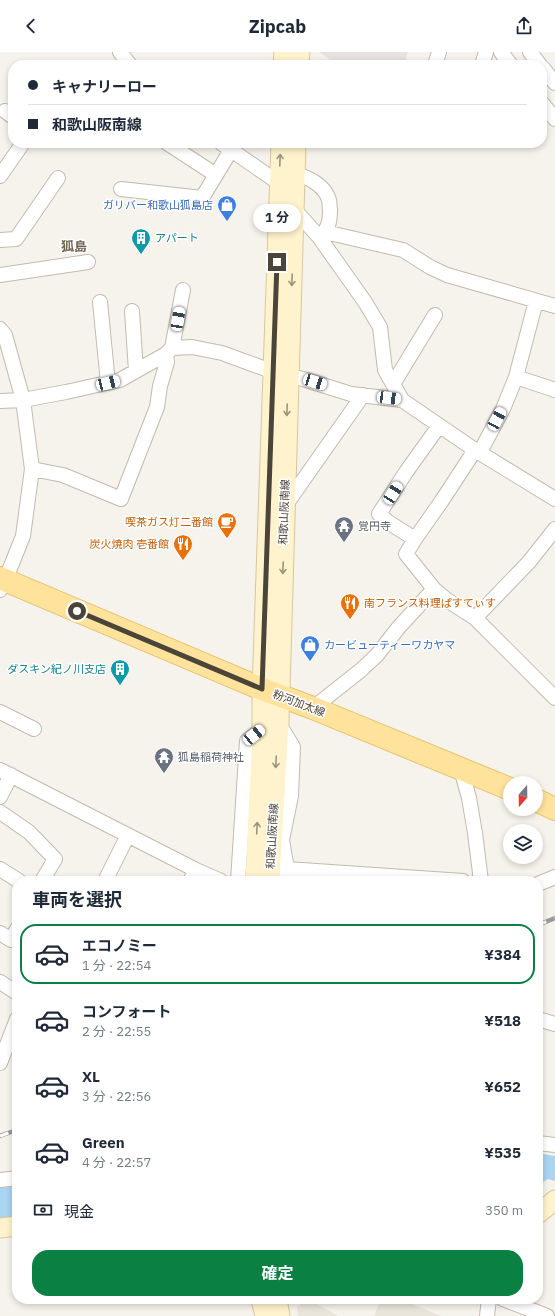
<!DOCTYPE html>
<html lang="ja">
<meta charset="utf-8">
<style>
:root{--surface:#fff;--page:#f6f6f7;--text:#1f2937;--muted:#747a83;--line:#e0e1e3;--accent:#0b8043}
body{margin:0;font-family:"IBM Plex Sans","Noto Sans JP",sans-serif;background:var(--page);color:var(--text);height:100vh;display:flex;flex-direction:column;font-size:15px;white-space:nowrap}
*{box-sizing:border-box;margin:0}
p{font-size:13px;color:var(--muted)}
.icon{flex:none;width:22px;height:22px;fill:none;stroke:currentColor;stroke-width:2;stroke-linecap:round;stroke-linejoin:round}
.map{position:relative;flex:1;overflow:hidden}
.side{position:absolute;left:12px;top:824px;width:531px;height:428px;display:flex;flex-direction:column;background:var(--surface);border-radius:16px;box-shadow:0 2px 6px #0003}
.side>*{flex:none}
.top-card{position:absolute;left:8px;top:8px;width:539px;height:88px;border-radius:16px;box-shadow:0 2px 6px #0003;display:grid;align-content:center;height:88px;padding:0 20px;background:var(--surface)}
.needle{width:26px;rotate:200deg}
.tools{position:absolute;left:503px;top:724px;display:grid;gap:8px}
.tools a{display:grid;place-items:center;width:40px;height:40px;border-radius:50%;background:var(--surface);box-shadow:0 2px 6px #0003;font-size:20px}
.end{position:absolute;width:18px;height:18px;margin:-9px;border:5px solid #4b4439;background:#fff;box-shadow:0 0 0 2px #fff}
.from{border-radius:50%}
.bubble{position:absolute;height:28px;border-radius:14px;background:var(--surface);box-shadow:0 2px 6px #0003;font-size:13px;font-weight:700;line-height:28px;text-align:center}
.car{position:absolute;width:12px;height:24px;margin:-12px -6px;border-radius:5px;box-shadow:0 0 3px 1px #0007;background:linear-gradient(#fff 24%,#345 0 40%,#fff 0 76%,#345 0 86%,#fff 0)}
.top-card b{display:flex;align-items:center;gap:14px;height:38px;font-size:15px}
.top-card b+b{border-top:1px solid var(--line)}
.top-card i{width:10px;height:10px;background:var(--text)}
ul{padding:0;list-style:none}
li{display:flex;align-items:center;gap:12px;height:60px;margin:0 8px 6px;padding:0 12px;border:2px solid transparent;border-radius:16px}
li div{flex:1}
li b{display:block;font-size:15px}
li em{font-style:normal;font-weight:700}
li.current{border-color:var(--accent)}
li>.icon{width:36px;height:36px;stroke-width:1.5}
h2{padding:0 20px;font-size:18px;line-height:48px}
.pay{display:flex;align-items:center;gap:10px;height:44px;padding:0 20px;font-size:15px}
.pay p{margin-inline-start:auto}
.cta{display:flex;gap:8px;margin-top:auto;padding:8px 20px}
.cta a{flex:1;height:46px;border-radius:16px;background:var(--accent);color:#fff;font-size:16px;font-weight:700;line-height:46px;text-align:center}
header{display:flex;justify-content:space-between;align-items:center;height:52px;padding:0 20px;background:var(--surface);font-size:18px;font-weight:700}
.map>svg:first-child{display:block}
</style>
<header><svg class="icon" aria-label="back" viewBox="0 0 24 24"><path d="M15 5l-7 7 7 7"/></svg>Zipcab<svg class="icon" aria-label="share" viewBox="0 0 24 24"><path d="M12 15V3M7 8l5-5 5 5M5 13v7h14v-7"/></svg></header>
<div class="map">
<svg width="555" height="1264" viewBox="0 0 555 1264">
<rect width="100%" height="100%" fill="#f6f3ec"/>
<path fill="#eae5da" d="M 307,1247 L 308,1247 L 338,1264 L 298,1264 L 297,1255 Z
M 381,1247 L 399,1247 L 442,1264 L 374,1264 Z"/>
<path fill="#e5e3e0" d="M 319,0 L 408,0 L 404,13 L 338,13 Z"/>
<path fill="#a9d4f2" d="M 538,1101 L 555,1104 L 555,1129 L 548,1127 L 538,1133 Z
M 17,1134 L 17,1168 L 0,1170 L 0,1136 Z"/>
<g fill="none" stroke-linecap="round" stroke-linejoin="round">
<defs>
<path id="street" d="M 120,0 L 130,13
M 501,0 L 511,13
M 530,0 L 540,13
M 435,13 L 439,0
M 482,13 L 486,0
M 542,15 L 555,31
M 542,51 L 555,67
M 5,59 L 13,65
M 167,91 L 216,123
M 221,91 L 279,131 L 294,157 L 319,185 L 365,250 L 380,275 L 385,318 L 402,348 L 475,398 L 555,447
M 295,122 C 309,125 325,134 329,148 C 330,150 329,155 330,157 C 330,170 329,176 319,185
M 0,124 L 23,91
M 121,137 L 202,146 L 231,98
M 325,180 L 403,198 L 430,215 L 447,223 L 555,254
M 0,188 L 16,187 L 58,126
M 0,223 L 88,210
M 100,250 L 108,331
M 132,259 L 136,319
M 0,277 L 5,283 L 23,348 L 32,417 L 23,484 L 5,529 L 0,538
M 172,296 L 183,238
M 516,325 L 555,338
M 393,332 L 435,263
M 0,349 L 23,348 L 66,340 L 120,328 L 166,302 L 172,296 L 192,295 L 222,301 L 274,320 L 303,327 L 351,342 L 402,348
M 439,374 L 406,420 L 379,462 L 388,470 L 415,487 L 441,450 L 475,398
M 480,400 L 503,357 L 516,325 L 536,249
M 32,417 L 63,423 L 121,447 L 157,355 L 160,334 L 167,310 L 166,302
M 285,454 L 363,343
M 415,487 L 406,502 L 434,537 L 447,548 L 475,566 L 555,646
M 475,566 L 529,510 L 555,477
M 313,656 L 361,618 L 377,603 L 399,575 L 434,537
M 0,660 L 34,677
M 279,672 L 293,695 L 291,744 L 282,788 L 287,817 L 286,829
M 461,717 L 469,746 L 475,781 L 481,829
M 0,718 L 196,818 L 221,829
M 0,745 L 11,723
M 0,760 L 29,780 L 55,807 L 42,829
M 0,817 L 19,829
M 287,817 L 463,829
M 105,829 L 128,783
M 190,829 L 196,818
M 238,829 L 247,689 L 262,677
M 538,832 L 555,825
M 0,881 L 11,888 L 17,877
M 0,930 L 17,941
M 538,967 L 555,972
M 0,1011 L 17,967
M 538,1091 L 555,1093
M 0,1128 L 17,1126
M 503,1247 L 547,1264
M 487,1264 L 489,1247"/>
<path id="secondary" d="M 283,13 L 284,0
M 299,13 L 300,0
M 255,829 L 262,677 L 262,637 L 281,91
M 270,829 L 279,672 L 296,91
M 538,1162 L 555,1148
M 0,1176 L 17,1174
M 261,1247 L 265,1264
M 277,1247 L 280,1264"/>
<path id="primary" d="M 0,526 L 262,637 L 313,656 L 510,737
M 536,748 L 555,757"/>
</defs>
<use href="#street" stroke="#c2bbae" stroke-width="16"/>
<use href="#secondary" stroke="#d6c79b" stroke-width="21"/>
<use href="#primary" stroke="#e6c16a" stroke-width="24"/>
<use href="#street" stroke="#fff" stroke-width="14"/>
<use href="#secondary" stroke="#fff3cd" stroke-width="19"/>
<use href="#primary" stroke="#ffe39c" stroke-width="22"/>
<defs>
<path id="rail" d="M 538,873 L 555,866
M 0,1084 L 17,1078"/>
</defs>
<use href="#rail" stroke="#9a9a9a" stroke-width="4.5"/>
<use href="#rail" stroke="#fff" stroke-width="3" stroke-dasharray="9" stroke-linecap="butt"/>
</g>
<defs><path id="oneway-shaft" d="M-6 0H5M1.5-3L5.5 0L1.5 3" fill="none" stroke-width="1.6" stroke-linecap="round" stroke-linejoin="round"/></defs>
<g stroke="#9c937c">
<use href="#oneway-shaft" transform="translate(280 108) rotate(-88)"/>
<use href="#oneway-shaft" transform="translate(292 228) rotate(92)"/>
<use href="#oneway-shaft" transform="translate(287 358) rotate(92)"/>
<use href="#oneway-shaft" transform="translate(283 516) rotate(92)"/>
<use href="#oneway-shaft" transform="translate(276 710) rotate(93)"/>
<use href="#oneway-shaft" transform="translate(257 776) rotate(-87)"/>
</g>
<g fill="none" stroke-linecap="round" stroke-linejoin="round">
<path stroke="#4b4439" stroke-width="5" d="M 77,559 L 262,637 L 277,210"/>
</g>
<defs>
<symbol id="shop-pin" viewBox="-11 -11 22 30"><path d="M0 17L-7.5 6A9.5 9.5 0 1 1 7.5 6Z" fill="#3f7fe0" stroke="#fff"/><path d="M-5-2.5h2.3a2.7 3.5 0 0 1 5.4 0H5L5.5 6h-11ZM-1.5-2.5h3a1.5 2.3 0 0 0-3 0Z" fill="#fff"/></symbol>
<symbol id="building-pin" viewBox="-11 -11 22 30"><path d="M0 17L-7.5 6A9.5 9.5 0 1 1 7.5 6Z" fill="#0f9aa8" stroke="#fff"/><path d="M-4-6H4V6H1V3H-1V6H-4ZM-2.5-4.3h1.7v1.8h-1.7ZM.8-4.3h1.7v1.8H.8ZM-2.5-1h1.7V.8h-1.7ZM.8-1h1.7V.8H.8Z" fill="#fff"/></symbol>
<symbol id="cafe-pin" viewBox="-11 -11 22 30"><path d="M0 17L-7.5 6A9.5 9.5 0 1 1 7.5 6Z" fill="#e8710a" stroke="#fff"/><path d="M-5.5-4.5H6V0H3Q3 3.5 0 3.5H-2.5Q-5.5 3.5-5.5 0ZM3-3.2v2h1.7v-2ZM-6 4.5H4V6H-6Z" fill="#fff"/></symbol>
<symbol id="temple-pin" viewBox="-11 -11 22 30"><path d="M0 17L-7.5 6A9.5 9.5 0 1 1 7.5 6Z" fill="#6b7280" stroke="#fff"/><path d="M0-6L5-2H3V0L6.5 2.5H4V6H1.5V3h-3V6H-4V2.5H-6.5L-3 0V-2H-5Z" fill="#fff"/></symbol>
<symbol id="restaurant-pin" viewBox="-11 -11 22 30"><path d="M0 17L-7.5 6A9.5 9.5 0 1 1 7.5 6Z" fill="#e8710a" stroke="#fff"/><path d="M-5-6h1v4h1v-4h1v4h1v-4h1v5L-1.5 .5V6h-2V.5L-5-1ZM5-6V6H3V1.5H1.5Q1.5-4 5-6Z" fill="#fff"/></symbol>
</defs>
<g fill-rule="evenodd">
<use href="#shop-pin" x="216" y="142" width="22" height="30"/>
<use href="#building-pin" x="130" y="175" width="22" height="30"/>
<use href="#cafe-pin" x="216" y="459" width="22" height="30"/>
<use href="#temple-pin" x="333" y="463" width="22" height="30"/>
<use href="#restaurant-pin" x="172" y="481" width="22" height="30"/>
<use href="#restaurant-pin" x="339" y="540" width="22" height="30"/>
<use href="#shop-pin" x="299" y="582" width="22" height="30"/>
<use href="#building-pin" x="109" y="606" width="22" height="30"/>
<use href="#temple-pin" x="153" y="694" width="22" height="30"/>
</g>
<g text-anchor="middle" stroke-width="3" stroke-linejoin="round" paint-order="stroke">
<g font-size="11" fill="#366cbe" stroke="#fff" text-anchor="end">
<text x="213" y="157">ガリバー和歌山狐島店</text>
<text x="324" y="597" text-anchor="start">カービューティーワカヤマ</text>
</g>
<g font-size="11" fill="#0d838f" stroke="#fff" text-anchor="start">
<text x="155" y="190">アパート</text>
<text x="106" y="621" text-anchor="end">ダスキン紀ノ川支店</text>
</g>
<g font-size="11" fill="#4b4439" stroke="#fff">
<text transform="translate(284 460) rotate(-88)" y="4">和歌山阪南線</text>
<text transform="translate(299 651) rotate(21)" y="4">粉河加太線</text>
<text transform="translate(272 784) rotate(-87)" y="4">和歌山阪南線</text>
</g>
<g font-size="11" fill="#c56008" stroke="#fff" text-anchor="end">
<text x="213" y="474">喫茶ガス灯二番館</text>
<text x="169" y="496">炭火焼肉 壱番館</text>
<text x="364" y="555" text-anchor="start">南フランス料理ぱすてぃす</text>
</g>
<g font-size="11" fill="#5b616d" stroke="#fff" text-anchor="start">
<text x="358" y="478">覚円寺</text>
<text x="178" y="709">狐島稲荷神社</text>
</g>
<g font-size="13" font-weight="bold" fill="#6e6250" stroke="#fff">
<text x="74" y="199">狐島</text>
</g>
</g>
</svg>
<div class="tools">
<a><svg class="needle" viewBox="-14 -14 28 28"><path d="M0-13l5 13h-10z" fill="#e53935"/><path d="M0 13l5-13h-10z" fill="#747a83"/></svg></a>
<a><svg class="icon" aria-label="layers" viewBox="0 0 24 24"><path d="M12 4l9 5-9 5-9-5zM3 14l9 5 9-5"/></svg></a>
</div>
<i class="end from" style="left:77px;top:559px"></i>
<i class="end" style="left:277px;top:210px"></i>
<div class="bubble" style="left:253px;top:152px;width:48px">1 分</div>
<i class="car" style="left:178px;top:267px;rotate:10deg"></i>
<i class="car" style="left:315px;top:330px;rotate:107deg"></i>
<i class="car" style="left:108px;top:331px;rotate:76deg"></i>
<i class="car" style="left:389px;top:346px;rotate:97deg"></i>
<i class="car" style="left:497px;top:367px;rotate:28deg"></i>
<i class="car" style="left:393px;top:441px;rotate:33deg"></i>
<i class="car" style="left:254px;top:683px;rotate:51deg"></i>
<div class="top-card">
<b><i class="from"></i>キャナリーロー</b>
<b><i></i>和歌山阪南線</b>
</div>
<section class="side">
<h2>車両を選択</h2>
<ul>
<li class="current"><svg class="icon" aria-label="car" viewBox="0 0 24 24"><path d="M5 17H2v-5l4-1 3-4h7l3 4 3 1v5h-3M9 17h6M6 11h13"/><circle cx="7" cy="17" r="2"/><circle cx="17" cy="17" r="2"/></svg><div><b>エコノミー</b><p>1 分 · 22:54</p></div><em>¥384</em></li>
<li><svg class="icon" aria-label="car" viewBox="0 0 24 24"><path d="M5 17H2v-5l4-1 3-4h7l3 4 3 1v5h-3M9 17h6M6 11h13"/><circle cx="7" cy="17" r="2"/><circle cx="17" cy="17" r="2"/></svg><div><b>コンフォート</b><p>2 分 · 22:55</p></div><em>¥518</em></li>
<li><svg class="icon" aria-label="car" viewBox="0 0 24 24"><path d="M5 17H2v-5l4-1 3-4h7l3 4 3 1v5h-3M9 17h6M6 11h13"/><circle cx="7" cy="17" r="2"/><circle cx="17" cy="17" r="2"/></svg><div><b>XL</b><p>3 分 · 22:56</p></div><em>¥652</em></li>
<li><svg class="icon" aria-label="car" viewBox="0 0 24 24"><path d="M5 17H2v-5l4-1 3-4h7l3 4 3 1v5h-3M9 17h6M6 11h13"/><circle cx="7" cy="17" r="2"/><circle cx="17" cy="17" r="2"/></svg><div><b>Green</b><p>4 分 · 22:57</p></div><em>¥535</em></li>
</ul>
<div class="pay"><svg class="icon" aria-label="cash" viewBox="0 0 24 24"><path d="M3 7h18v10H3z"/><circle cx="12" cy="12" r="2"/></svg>現金<p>350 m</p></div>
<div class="cta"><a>確定</a></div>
</section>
</div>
